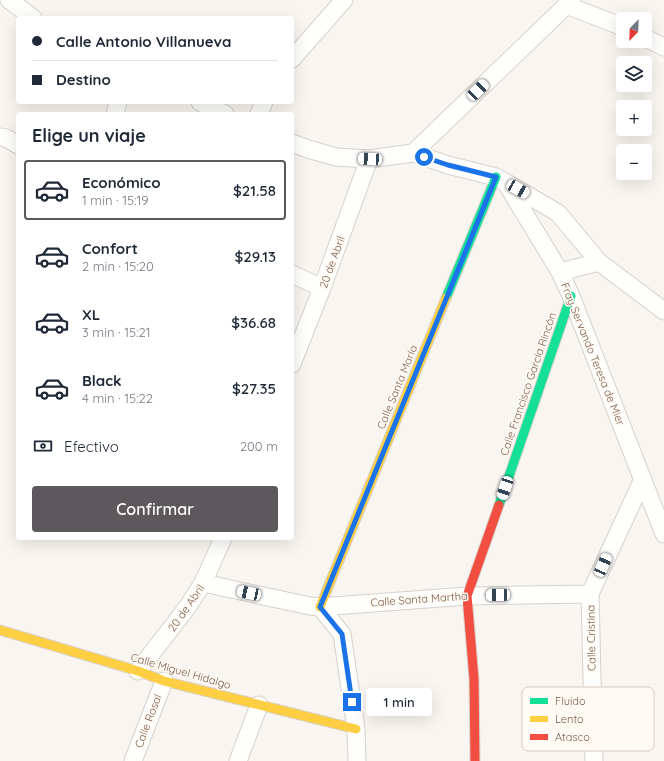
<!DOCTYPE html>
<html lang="es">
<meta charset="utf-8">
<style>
:root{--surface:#fff;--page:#f6f6f7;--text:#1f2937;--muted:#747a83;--line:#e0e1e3;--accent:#5c585b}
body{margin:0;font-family:Quicksand,sans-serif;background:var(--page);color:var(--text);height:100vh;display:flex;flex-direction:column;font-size:15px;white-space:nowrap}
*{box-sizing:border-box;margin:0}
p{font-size:13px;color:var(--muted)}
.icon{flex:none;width:22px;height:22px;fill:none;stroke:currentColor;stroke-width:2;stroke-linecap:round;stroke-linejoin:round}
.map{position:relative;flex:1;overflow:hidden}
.sheet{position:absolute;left:16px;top:112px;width:278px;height:428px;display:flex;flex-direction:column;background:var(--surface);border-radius:4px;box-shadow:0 4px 16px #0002}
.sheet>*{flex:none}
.banner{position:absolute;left:16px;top:16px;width:278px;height:88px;border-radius:4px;box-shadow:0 4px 16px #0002;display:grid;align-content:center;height:88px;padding:0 16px;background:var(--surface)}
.needle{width:26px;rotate:203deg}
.buttons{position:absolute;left:616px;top:12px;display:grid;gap:8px}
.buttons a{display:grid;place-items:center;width:36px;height:36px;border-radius:4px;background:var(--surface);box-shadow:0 4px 16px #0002;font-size:20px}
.end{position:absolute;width:18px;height:18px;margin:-9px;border:5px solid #1a73e8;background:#fff;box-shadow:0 0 0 2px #fff}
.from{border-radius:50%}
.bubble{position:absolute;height:28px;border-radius:4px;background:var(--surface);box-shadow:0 4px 16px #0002;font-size:13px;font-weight:600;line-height:28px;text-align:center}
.car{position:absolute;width:12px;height:24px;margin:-12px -6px;border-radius:5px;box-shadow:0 0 3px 1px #0007;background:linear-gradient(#fff 24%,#345 0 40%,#fff 0 76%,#345 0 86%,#fff 0)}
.banner b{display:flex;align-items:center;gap:14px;height:38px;font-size:15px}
.banner b+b{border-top:1px solid var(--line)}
.banner i{width:10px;height:10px;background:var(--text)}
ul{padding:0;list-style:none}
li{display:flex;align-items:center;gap:12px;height:60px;margin:0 8px 6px;padding:0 8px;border:2px solid transparent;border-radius:4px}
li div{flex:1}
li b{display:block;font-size:15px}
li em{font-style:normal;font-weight:600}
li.current{border-color:var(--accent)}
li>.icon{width:36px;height:36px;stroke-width:1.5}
h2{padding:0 16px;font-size:18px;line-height:48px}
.pay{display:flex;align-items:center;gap:10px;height:44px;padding:0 16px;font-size:15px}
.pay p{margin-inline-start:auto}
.primary-button{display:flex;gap:8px;margin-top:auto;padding:8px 16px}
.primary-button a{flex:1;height:46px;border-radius:4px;background:var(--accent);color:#fff;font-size:16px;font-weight:600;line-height:46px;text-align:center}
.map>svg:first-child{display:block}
</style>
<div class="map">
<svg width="664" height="761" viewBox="0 0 664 761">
<rect width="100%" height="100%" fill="#f9f5f0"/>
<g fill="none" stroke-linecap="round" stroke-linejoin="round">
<defs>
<path id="street" d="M 9,0 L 33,18
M 566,5 L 623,27
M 645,38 L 664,47
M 292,59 L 344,0
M 200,102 L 225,114
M 115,114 L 118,102
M 259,114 L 264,102
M 0,137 L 6,138 L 18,145
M 292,143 L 308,149 L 336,157 L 369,159 L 413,153 L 448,165 L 496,177 L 505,182 L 558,213 L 599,262 L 664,311
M 413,153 L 572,0
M 506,183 L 560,272 L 571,296 L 664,534
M 560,272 L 599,262
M 292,274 L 322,288
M 292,364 L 322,288 L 369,159
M 203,583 L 310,606 L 320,607 L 467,596 L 590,594
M 320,607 L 342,634 L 356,729 L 357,761
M 138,671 L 186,609 L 203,583 L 223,538
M 133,761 L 164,681
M 238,761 L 259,705
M 594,761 L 590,594 L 643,479"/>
<path id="fast" d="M 446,298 L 496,177
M 499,505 L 571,296"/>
<path id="slow" d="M 320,607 L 446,298
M 0,630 L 138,671 L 164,681 L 356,729"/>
<path id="jam" d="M 475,761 L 474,679 L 467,596 L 499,505"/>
</defs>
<use href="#street" stroke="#d7d1cb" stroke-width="19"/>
<use href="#fast" stroke="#d9d2cb" stroke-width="11"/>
<use href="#slow" stroke="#d9d2cb" stroke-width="11"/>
<use href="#jam" stroke="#d9d2cb" stroke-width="11"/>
<use href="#street" stroke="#fefefd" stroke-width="17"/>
<use href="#fast" stroke="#16e098" stroke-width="9"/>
<use href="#slow" stroke="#ffcf43" stroke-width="9"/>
<use href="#jam" stroke="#f24e42" stroke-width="9"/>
</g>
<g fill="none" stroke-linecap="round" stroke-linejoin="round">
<path stroke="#1a73e8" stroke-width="5" d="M 352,702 L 342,634 L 320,607 L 496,177 L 448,165 L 424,157"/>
</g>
<g text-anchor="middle" stroke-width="3" stroke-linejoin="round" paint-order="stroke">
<g font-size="11" fill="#7a5c4d" stroke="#fffaf3">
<text transform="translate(332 262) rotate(-70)" y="4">20 de Abril</text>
<text transform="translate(593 354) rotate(68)" y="4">Fray Servando Teresa de Mier</text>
<text transform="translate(528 384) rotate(-71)" y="4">Calle Francisco García Rincón</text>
<text transform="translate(397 387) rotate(-68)" y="4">Calle Santa María</text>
<text transform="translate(419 599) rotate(-4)" y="4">Calle Santa Martha</text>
<text transform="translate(186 608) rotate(-55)" y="4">20 de Abril</text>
<text transform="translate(591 638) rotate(-91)" y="4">Calle Cristina</text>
<text transform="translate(181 671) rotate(16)" y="4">Calle Miguel Hidalgo</text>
<text transform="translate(148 721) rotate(-69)" y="4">Calle Rosal</text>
</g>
</g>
<rect x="522" y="687" width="132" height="64" rx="6" fill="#fffaf3" stroke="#d7cbc1" stroke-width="1"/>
<rect x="530" y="698" width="18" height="6" fill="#16e098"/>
<rect x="530" y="716" width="18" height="6" fill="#ffcf43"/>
<rect x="530" y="734" width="18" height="6" fill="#f24e42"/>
<g font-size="11" fill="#7a5c4d">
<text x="555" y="705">Fluido</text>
<text x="555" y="723">Lento</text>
<text x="555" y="741">Atasco</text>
</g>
</svg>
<div class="buttons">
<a><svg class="needle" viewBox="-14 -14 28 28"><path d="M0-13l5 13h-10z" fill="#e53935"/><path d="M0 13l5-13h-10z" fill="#747a83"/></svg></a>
<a><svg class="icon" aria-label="layers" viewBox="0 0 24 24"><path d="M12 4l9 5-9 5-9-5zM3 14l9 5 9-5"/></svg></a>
<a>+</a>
<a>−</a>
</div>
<i class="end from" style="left:424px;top:157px"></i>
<i class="end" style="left:352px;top:702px"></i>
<div class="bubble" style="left:366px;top:688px;width:66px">1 min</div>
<i class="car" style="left:478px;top:90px;rotate:46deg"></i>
<i class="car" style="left:370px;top:159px;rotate:273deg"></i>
<i class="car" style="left:518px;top:189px;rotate:120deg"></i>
<i class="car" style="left:505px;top:488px;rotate:199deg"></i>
<i class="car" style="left:603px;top:565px;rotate:24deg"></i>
<i class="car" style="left:249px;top:593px;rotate:282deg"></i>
<i class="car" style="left:498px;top:595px;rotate:269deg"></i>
<div class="banner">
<b><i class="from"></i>Calle Antonio Villanueva</b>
<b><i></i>Destino</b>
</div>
<section class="sheet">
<h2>Elige un viaje</h2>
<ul>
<li class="current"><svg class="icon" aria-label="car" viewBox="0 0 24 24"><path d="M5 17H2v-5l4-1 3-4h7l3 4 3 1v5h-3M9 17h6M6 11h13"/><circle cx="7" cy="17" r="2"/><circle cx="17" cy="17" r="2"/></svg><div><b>Económico</b><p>1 min · 15:19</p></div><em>$21.58</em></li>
<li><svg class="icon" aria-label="car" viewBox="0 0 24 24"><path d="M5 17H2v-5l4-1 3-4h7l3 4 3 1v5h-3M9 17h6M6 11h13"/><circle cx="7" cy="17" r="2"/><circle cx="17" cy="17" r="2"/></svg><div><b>Confort</b><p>2 min · 15:20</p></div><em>$29.13</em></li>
<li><svg class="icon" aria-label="car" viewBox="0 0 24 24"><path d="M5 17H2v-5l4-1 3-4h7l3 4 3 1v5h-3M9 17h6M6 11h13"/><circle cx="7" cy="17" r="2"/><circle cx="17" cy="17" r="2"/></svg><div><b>XL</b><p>3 min · 15:21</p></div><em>$36.68</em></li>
<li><svg class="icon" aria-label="car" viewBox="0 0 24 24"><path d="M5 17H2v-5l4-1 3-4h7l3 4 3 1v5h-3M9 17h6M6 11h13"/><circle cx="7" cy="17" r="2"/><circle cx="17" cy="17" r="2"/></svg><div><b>Black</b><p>4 min · 15:22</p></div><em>$27.35</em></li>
</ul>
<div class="pay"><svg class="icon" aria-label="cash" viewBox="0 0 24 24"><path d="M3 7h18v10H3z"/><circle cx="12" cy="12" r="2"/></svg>Efectivo<p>200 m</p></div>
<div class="primary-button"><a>Confirmar</a></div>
</section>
</div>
